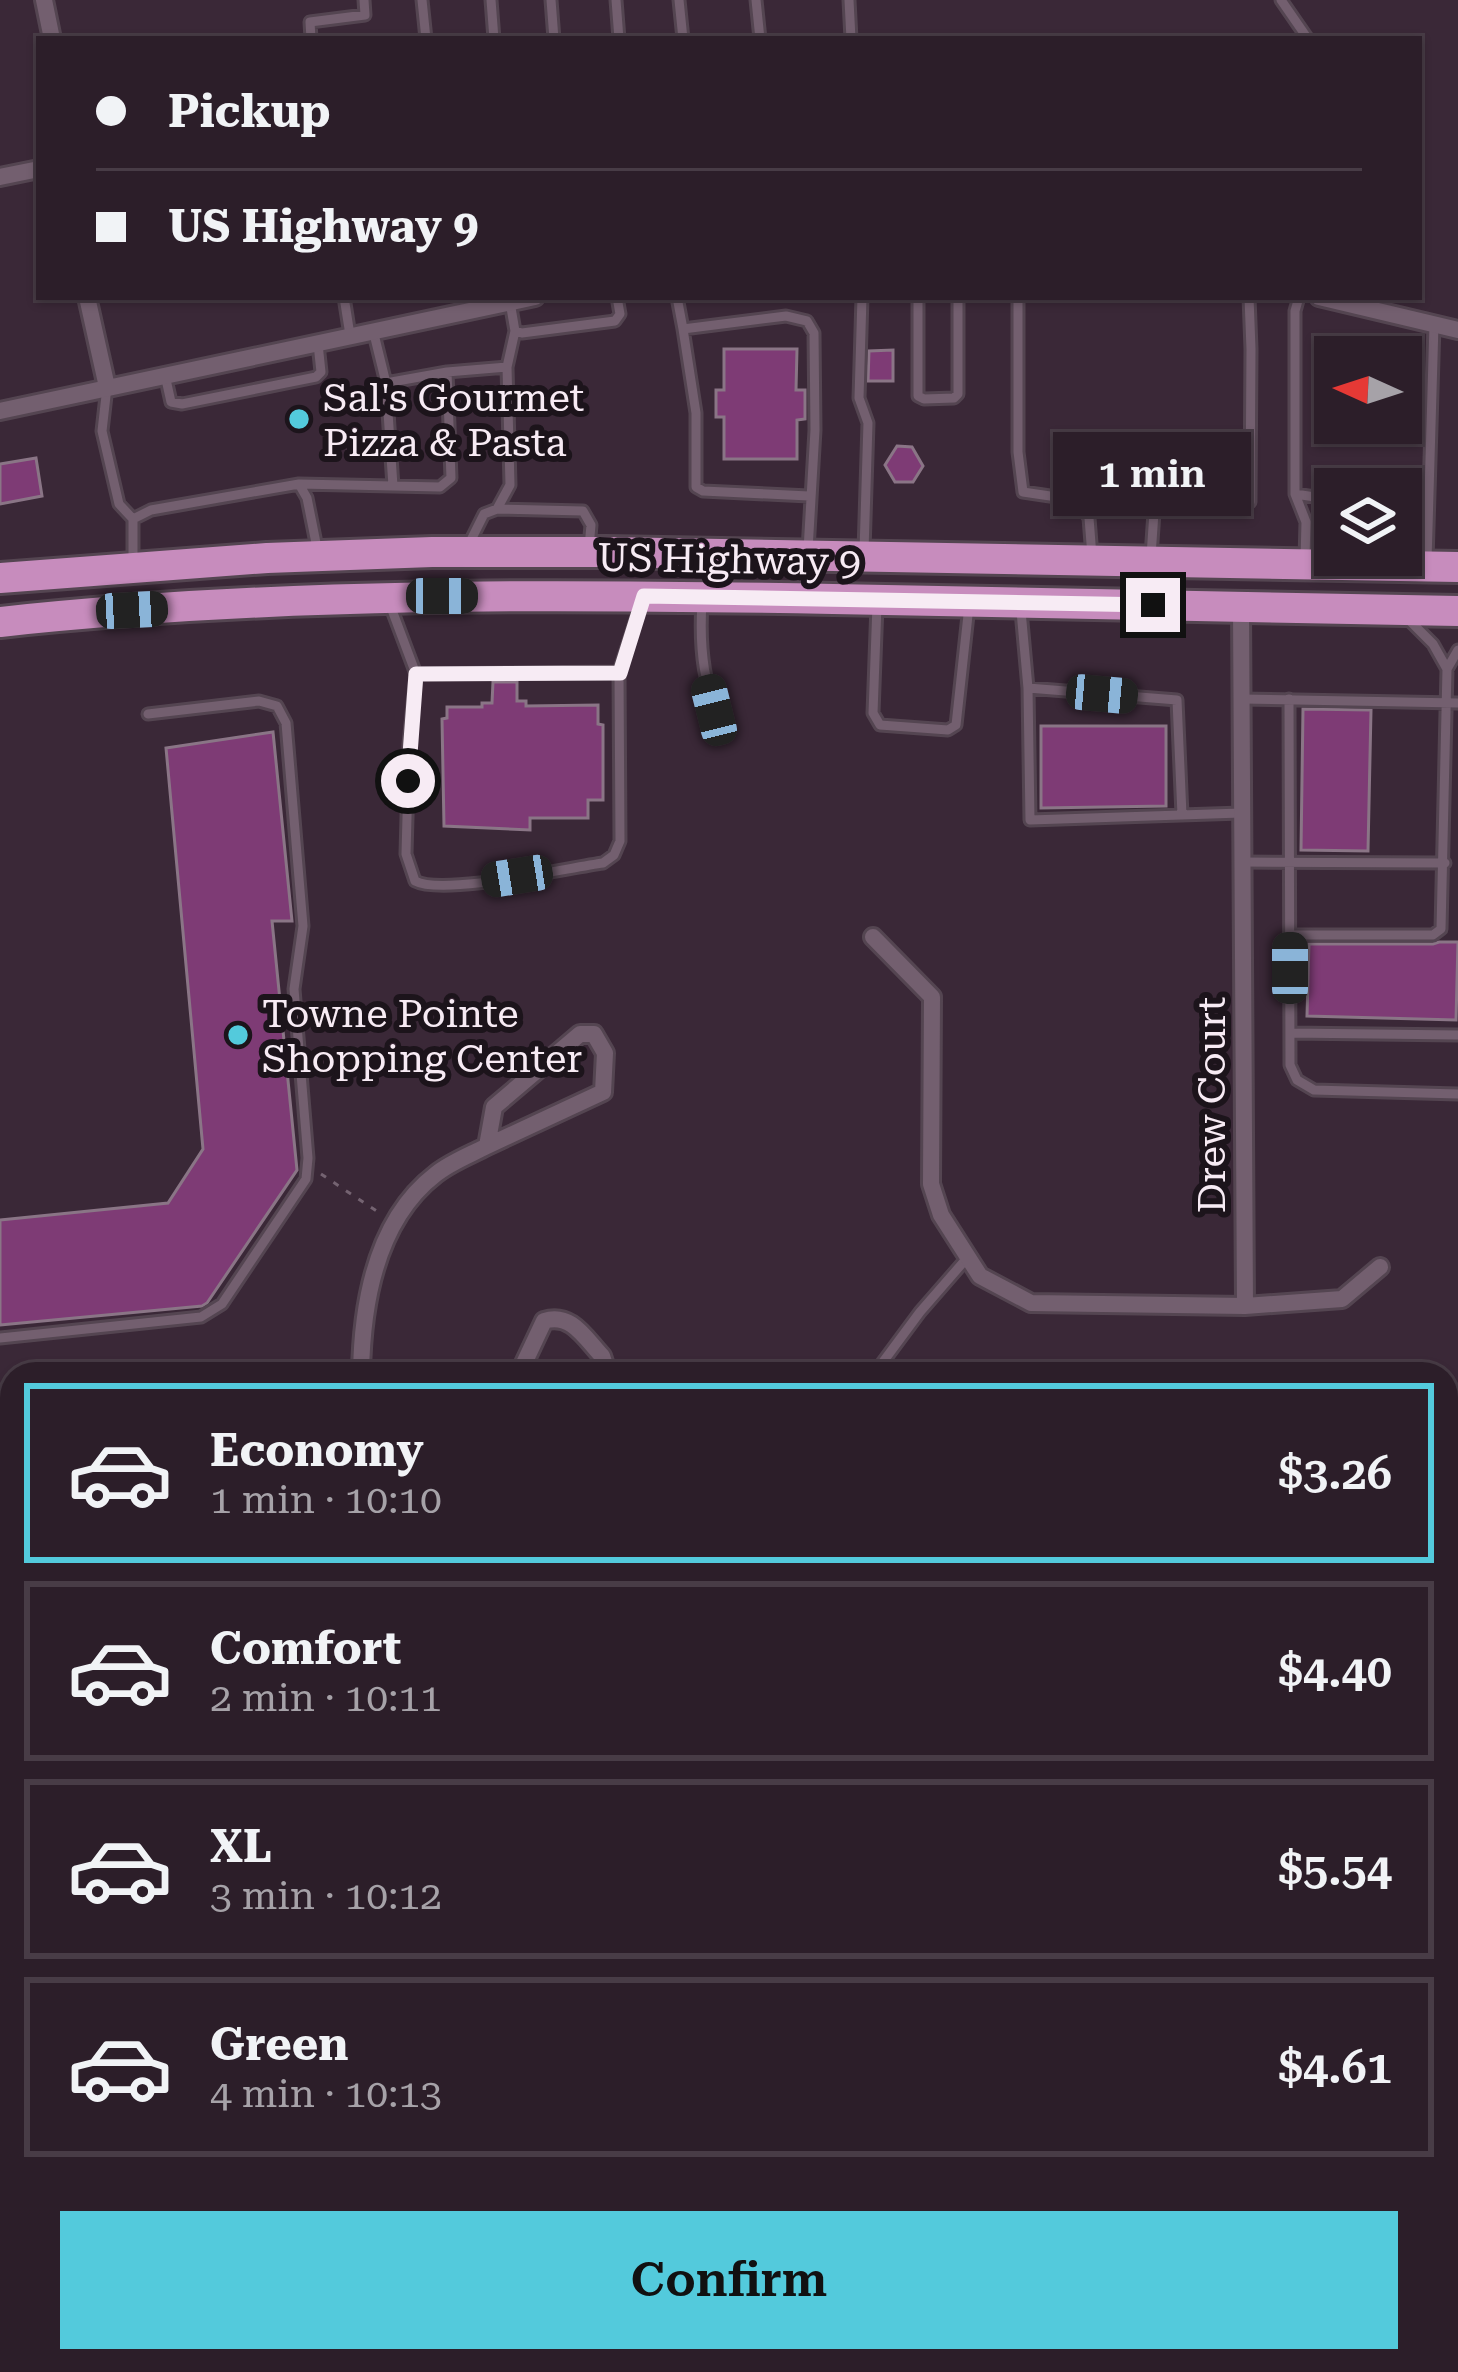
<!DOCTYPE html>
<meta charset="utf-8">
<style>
:root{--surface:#2c1e29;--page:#382b35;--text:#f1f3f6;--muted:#a6a2a8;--line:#483c46;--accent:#53cadc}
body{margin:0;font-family:"Roboto Serif",serif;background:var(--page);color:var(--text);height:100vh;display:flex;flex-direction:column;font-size:45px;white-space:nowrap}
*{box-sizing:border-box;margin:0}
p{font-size:39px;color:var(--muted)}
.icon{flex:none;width:66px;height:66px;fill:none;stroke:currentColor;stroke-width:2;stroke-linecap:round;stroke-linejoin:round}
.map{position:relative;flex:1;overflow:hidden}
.sheet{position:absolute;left:0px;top:1362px;width:1458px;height:1011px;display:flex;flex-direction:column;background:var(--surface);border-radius:36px 36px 0 0;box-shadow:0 3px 9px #0004,0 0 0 3px var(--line)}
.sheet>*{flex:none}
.hud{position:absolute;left:36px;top:36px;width:1386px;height:264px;border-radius:0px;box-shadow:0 3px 9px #0004,0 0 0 3px var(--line);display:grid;align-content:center;height:264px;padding:0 60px;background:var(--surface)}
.needle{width:78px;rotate:273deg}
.tools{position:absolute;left:1314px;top:336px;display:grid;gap:24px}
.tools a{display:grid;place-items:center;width:108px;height:108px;border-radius:0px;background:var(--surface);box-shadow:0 3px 9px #0004,0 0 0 3px var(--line);font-size:60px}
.end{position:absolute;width:54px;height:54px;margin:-27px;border:15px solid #f7ebf4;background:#111;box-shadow:0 0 0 6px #111}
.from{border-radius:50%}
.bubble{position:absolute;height:84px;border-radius:0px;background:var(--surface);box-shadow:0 3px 9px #0004,0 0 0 3px var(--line);font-size:39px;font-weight:600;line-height:84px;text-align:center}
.car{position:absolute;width:36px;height:72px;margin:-36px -18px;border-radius:15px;box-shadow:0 0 9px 3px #0007;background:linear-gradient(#222 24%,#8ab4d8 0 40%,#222 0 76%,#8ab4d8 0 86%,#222 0)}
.hud b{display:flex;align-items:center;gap:42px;height:114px;font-size:45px}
.hud b+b{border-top:3px solid var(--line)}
.hud i{width:30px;height:30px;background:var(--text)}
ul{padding:21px 0 0;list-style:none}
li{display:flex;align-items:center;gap:36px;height:180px;margin:0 24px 18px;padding:0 36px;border:6px solid var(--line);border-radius:0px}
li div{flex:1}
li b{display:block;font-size:45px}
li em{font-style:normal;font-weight:600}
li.selected{border-color:var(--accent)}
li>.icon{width:108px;height:108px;stroke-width:1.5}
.cta{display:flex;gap:24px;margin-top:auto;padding:24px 60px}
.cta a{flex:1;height:138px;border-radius:0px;background:var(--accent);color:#111;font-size:48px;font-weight:600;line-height:138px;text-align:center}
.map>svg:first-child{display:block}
</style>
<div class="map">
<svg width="1458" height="2372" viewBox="0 0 1458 2372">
<rect width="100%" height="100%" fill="#3a2837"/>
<path fill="#6b3c64" d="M 1446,1421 L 1458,1421 L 1458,1560 L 1446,1561 Z
M 485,2361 L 832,2361 L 829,2372 L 493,2372 Z"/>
<path fill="#7e3b75" stroke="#8a7586" stroke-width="3" d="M 724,349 L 797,349 L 796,390 L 805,390 L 805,419 L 797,420 L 797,459 L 724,459 L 724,417 L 716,417 L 716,390 L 724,390 Z
M 893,350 L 893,381 L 868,381 L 869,351 Z
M 897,446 L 912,447 L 923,466 L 913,482 L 895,482 L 885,465 Z
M 36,458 L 42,496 L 0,504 L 0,464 Z
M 493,682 L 517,682 L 517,701 L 526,701 L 526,706 L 598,705 L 598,724 L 603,725 L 603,800 L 588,800 L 588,818 L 530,818 L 530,830 L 444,826 L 442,719 L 447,718 L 447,707 L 482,707 L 482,703 L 492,703 Z
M 1303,709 L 1371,710 L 1368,851 L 1301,850 Z
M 1041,726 L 1166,726 L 1166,806 L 1041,808 Z
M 273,732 L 292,921 L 272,921 L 297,1170 L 207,1303 L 202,1306 L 0,1325 L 0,1220 L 168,1203 L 203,1149 L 166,748 Z
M 1439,942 L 1458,942 L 1456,1020 L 1307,1016 L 1309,944 L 1433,944 Z"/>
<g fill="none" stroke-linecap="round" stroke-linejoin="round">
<defs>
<path id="lane" d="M 422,0 L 426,39
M 491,0 L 494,39
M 551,0 L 554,39
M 616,0 L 619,39
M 679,0 L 683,39
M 756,0 L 760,39
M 849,0 L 851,39
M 1281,0 L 1308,39
M 311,39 L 310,22 L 365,15 L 364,0
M 344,297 L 350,335
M 677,297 L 683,329 L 786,316 L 807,321 L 814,333 L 815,430 L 808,550
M 862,297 L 859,398 L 868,423 L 864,551
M 918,297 L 918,396 L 924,399 L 954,398 L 958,394 L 958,297
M 1018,297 L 1018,452 L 1023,492 L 1077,500 L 1089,518 L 1092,556
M 1299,297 L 1295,311 L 1295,494 L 1306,522 L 1305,559
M 510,302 L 515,331 L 522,333 L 615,321 L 620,314 L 617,297
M 683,329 L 696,413 L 696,487 L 703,491 L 809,496
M 373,330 L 386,383 L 393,486
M 507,367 L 515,331
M 165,375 L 171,402 L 182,404 L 316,377 L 321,372 L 318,344
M 386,383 L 447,372
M 107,387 L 102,431 L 119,504 L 133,519 L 133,560
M 299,484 L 307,498 L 318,553
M 1295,494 L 1335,500
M 1401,503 L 1428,503
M 133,519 L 151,510 L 299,484 L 440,487 L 451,478 L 447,372 L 507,367 L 510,485 L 497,509
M 467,548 L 484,514 L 497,509 L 583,511 L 591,525 L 589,547
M 1151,556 L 1155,498 L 1250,502 L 1251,349 L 1249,297
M 1427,561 L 1434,324
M 389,602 L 416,674 L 409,744 L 406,854 L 415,881 C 443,896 566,868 603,863 L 614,855 L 620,841 L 619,672 L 641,604
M 702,603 C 699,649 704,691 725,732
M 877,605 L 873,713 L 880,725 L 948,730 L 956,725 L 969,606
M 1021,611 L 1028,688 L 1177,700 L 1182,815
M 1447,669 L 1458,650
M 416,674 L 619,672
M 1028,688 L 1030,820 L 1241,813
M 1242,699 L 1458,703
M 1289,699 L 1290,1065 L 1297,1080 L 1314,1090 L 1458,1094
M 1243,862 L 1445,863
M 1290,935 L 1433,935 L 1441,929 L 1447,669 L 1433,644 L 1406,617
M 1290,1033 L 1458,1035
M 0,1338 L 201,1317 L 222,1304 L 306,1179 L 308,1158 L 294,989 L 303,926 L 286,723 L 277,706 L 259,701 L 148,714
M 874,1374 L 920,1312 L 967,1258
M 0,1757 L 12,1749
M 0,1892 L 12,1886"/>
<path id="street" d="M 44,0 L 52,39
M 0,177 L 39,169
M 87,297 L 107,387
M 1319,297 L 1458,330
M 0,411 L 535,297
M 1241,607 L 1245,1306
M 873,937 L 932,997 L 931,1184 L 941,1215 L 980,1276 L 1031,1303 L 1245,1306 L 1342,1299 L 1380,1267
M 580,1034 L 594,1034 L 605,1053 L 603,1092 L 487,1146 L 494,1107 Z
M 361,1374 C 362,1303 376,1220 436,1174 C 451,1162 470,1155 487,1146
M 519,1374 L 544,1321 C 571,1312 585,1338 602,1356 L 604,1362 L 602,1374
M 0,1590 L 3,1623 L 0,1639
M 1446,1776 L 1458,1776
M 1446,2185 L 1458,2187
M 0,2186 L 12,2172
M 288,2372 L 289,2361
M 1064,2372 L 1070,2361
M 1262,2372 L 1268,2361"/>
<path id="secondary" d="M 0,1692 L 12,1699
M 1204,2361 L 1225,2372"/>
<path id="highway" d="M 0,578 L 267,558 L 432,552 L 607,552 L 1458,567
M 0,622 C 277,592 555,594 833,599 C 1041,603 1250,607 1458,611"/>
</defs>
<use href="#lane" stroke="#544551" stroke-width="15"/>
<use href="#street" stroke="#544551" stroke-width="22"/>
<use href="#secondary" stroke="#544551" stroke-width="30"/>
<use href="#highway" stroke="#544551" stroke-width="36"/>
<path stroke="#746371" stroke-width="3" stroke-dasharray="6 9" stroke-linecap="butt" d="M 321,1174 L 378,1212"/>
<use href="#lane" stroke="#735f6f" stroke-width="9"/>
<use href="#street" stroke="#735f6f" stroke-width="16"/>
<use href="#secondary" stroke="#8c6c86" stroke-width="24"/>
<use href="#highway" stroke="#c78cbd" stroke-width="30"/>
</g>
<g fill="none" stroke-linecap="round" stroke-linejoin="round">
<path stroke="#f7ebf4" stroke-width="15" d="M 408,781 L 416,674 L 620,673 L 644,596 L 1153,605"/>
</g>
<g fill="#53cadc" stroke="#1c141b" stroke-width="4.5">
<circle cx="299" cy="419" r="12"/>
<circle cx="238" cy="1035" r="12"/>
</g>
<g text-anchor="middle" stroke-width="12" stroke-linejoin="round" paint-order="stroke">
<g font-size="39" fill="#f7ebf4" stroke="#1c141b" text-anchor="start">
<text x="323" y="411">Sal's Gourmet<tspan x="323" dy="45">Pizza &amp; Pasta</tspan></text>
<text x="262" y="1027">Towne Pointe<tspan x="262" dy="45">Shopping Center</tspan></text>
</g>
<g font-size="39" fill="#f7ebf4" stroke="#1c141b">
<text transform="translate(729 559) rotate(1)" y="14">US Highway 9</text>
<text transform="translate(1211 1105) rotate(-90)" y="14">Drew Court</text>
</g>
</g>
</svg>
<div class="tools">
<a><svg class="needle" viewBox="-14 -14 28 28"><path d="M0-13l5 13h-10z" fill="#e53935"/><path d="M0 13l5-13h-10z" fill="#a6a2a8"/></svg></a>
<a><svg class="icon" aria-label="layers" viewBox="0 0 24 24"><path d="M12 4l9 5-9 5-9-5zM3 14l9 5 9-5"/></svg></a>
</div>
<i class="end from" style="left:408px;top:781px"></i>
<i class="end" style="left:1153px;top:605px"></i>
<div class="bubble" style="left:1053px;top:432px;width:198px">1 min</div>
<i class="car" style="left:442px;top:596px;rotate:90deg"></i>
<i class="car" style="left:132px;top:610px;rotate:87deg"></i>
<i class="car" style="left:1102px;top:694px;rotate:95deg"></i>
<i class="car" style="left:714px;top:710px;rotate:346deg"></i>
<i class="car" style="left:517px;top:876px;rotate:261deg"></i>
<i class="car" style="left:1290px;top:968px;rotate:0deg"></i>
<div class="hud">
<b><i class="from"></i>Pickup</b>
<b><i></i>US Highway 9</b>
</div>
<section class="sheet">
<ul>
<li class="selected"><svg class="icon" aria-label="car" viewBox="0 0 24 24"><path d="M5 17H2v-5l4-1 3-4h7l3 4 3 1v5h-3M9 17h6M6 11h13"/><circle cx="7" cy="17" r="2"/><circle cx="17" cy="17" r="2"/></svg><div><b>Economy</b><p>1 min · 10:10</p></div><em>$3.26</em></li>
<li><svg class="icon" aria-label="car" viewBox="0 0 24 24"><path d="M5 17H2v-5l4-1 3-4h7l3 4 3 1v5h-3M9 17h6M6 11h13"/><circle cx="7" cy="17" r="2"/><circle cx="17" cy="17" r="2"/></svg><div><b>Comfort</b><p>2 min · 10:11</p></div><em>$4.40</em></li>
<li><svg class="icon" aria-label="car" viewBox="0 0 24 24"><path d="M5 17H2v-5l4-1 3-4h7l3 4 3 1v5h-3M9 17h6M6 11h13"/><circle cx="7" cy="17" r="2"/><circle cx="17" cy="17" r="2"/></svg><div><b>XL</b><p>3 min · 10:12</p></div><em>$5.54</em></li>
<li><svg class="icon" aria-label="car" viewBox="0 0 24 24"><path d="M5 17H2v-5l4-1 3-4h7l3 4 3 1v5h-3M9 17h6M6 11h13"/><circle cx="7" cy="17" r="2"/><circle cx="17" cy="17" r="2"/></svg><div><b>Green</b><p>4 min · 10:13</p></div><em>$4.61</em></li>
</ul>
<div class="cta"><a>Confirm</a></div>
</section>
</div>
